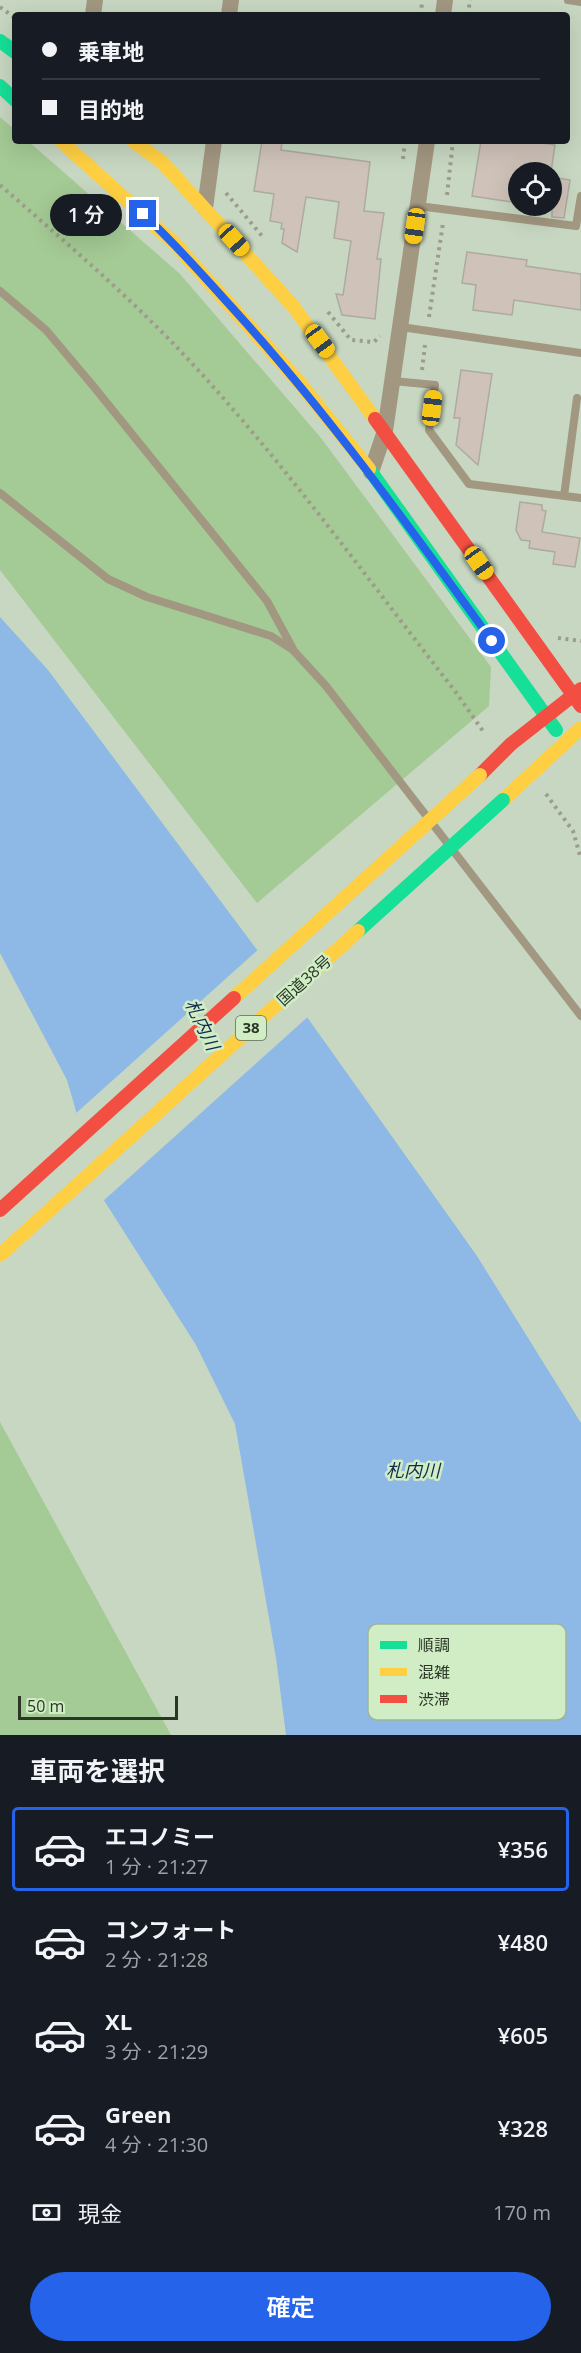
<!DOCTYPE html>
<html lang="ja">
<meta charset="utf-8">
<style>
:root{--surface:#171b24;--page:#20242c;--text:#f1f3f6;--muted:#9ea1a6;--line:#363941;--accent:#2563eb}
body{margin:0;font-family:"Open Sans","Noto Sans JP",sans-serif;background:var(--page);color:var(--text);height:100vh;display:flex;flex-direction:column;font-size:22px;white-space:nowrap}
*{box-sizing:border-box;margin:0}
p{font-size:20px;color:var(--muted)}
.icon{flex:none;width:33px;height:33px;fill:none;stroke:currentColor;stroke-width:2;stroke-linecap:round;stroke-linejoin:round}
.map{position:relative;height:1735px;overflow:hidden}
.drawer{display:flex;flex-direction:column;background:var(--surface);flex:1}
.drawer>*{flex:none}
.hud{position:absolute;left:12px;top:12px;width:558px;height:132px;border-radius:6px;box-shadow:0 6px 24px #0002;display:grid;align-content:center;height:132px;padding:0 30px;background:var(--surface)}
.fabs{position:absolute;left:508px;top:162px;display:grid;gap:12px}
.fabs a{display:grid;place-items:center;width:54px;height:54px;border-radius:50%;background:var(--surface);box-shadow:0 6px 24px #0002;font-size:30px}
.scale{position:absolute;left:18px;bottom:15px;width:160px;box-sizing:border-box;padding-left:6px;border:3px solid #2b3627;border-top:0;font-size:16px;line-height:21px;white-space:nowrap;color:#2b3627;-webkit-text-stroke:4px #d0edc5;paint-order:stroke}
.end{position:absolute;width:27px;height:27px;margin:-14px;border:8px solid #2563eb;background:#fff;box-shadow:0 0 0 3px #fff}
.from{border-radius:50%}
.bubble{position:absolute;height:42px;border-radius:21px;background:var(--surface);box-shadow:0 6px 24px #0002;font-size:20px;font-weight:600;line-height:42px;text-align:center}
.car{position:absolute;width:18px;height:36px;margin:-18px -9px;border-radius:8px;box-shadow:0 0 4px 2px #0007;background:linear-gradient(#f5c518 24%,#345 0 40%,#f5c518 0 76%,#345 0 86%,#f5c518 0)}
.hud b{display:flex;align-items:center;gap:21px;height:57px;font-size:22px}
.hud b+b{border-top:2px solid var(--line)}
.hud i{width:15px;height:15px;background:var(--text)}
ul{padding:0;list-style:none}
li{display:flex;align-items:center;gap:18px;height:84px;margin:0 12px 9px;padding:0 18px;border:3px solid transparent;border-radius:6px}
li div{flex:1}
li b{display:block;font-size:22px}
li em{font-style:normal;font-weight:600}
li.current{border-color:var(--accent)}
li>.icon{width:54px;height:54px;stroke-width:1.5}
h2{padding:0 30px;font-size:27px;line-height:72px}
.pay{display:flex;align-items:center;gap:15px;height:66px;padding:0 30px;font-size:22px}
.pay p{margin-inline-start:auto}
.button{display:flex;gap:12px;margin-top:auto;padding:12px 30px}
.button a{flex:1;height:69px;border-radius:36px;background:var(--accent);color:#fff;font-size:24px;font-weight:600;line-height:69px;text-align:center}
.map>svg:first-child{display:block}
</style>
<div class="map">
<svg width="581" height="1735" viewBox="0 0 581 1735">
<rect width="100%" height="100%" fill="#c7d7c1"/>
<path fill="#a4ca95" d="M 0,117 L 15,130 L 15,141 L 28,141 L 180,274 L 321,438 L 491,667 L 489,706 L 257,903 L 0,570 Z
M 0,1422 L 171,1735 L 0,1735 Z"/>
<path fill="#8eb8e6" d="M 0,617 L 48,670 L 302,1010 L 477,1256 L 581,1423 L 581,1735 L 286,1735 L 276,1658 L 235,1424 L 196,1345 L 100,1194 L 67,1080 L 0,953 Z"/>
<path fill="#c7d7c1" d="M 260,948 L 310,1015 L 102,1202 L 97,1194 L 74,1115 Z"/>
<path fill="#cfc2b9" stroke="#adaaa1" stroke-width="1.5" d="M 262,141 L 282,141 L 281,150 L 370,162 L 364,211 L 384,213 L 377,259 L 381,259 L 375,319 L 342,315 L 336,294 L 343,295 L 351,241 L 334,238 L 339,202 L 306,197 L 297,252 L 282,243 L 284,229 L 281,229 L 282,223 L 270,221 L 274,194 L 254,191 Z
M 481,141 L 529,141 L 555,145 L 551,172 L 519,172 L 519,203 L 472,196 Z
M 552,177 L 570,180 L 564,218 L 552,217 Z
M 467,252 L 527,260 L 526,266 L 581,274 L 581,310 L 514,300 L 512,315 L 473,310 L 476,285 L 462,283 Z
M 461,370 L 492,374 L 478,465 L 456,445 L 460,418 L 454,418 Z
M 520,502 L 542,505 L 542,510 L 546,511 L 542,532 L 580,538 L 575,567 L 553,564 L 555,552 L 529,548 L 530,541 L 521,540 L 516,530 Z"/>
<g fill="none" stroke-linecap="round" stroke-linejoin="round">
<path stroke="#9c9c8a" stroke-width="4" stroke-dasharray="3 4.5" stroke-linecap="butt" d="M 0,7 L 15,18
M 421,15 L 422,0
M 468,15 L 470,0
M 403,159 L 405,141
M 0,185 C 64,241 129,296 187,358 C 284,462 368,580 455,691 L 485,734
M 226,193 L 262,236
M 447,195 L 453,141
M 328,312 L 351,340 L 374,342 L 380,336
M 429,317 L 443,223
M 422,370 L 425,345
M 558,638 L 581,641
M 546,794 L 573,831 L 581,859"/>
<path stroke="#a29780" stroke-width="8" d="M 568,0 L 581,2
M 418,206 L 576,226 L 581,196
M 0,291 L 46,330 L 94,387 L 267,601 L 293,649
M 401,327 L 581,353
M 393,381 L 435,385 L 429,430 L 469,484 L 581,498
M 0,493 L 108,579 L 147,597 L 271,636 L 293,650 L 326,686 L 581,1016
M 564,496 L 577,398"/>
<path stroke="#a29780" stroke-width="16" d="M 93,15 L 95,0
M 229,15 L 231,0
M 443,15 L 445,0
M 205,208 L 214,141
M 371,472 L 385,431 L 427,141"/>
<path stroke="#16e098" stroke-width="14" d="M 0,41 L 15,52
M 0,86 L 15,100
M 369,469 L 556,730"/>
<path stroke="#ffcf43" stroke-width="14" d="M 61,141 L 175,244 L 298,381 L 369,469
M 133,141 L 162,162 L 293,306 L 375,419
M 503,800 L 581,728"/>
<path stroke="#f24e42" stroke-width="14" d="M 375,419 L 581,706
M 480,775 L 511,744 L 581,689"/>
<path stroke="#16e098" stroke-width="14" d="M 358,931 L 503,800"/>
<path stroke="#ffcf43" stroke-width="14" d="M 234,998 L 480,775
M 0,1255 L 358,931"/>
<path stroke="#f24e42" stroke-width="14" d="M 0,1210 L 234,998"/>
</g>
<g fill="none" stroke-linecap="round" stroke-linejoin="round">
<path stroke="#2563eb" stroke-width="8" d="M 143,214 C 177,245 206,279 237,313 C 330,416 410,528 492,641"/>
</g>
<g text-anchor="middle" stroke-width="5" stroke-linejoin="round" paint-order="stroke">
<rect fill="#d0edc5" stroke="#5c6d56" stroke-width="1.5" x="236" y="1016" width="30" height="24" rx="4.5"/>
<g font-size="15" font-weight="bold" fill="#2b3627">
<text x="251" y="1033">38</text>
</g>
<g font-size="16" fill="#2b3627" stroke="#d0edc5">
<text transform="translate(304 980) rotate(-42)" y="6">国道38号</text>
</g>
<g font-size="18" font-style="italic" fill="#112b50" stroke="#d0edc5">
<text transform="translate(202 1025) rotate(64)" y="6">札内川</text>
<text x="413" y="1477">札内川</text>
</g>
</g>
<rect x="368" y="1624" width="198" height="96" rx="9" fill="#d0edc5" stroke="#9eb696" stroke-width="1.5"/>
<rect x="380" y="1641" width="27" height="8" fill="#16e098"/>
<rect x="380" y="1668" width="27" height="8" fill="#ffcf43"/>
<rect x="380" y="1695" width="27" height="8" fill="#f24e42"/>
<g font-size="16" fill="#2b3627">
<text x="418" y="1651">順調</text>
<text x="418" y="1678">混雑</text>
<text x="418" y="1705">渋滞</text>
</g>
</svg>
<div class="fabs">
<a><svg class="icon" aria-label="locate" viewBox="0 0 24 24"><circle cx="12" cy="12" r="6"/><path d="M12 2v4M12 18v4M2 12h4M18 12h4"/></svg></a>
</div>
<div class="scale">50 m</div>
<i class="end from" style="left:492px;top:641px"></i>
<i class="end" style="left:143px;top:214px"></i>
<div class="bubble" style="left:50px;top:194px;width:72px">1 分</div>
<i class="car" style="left:415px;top:226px;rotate:188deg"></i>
<i class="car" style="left:234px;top:240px;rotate:138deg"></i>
<i class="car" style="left:320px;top:341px;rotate:144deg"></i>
<i class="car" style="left:432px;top:408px;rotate:7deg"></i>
<i class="car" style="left:479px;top:563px;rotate:145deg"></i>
<div class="hud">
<b><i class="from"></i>乗車地</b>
<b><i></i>目的地</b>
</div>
</div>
<section class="drawer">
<h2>車両を選択</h2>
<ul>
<li class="current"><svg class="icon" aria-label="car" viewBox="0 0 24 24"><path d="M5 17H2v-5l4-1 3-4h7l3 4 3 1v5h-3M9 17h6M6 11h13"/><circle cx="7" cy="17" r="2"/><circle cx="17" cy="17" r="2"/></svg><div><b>エコノミー</b><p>1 分 · 21:27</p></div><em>¥356</em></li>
<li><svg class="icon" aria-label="car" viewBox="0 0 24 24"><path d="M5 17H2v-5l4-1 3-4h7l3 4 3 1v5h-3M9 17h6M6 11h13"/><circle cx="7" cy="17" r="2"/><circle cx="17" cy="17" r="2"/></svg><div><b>コンフォート</b><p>2 分 · 21:28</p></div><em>¥480</em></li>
<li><svg class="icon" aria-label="car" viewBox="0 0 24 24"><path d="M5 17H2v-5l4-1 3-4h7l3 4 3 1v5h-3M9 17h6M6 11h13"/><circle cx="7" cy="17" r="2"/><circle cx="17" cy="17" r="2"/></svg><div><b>XL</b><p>3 分 · 21:29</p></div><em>¥605</em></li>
<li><svg class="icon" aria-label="car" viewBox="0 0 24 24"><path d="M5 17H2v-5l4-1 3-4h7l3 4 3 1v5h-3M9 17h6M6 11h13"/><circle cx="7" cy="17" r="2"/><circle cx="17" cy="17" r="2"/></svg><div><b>Green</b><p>4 分 · 21:30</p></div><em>¥328</em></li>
</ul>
<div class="pay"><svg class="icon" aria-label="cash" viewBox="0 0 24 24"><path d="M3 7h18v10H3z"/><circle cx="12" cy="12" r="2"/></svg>現金<p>170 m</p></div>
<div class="button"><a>確定</a></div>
</section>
